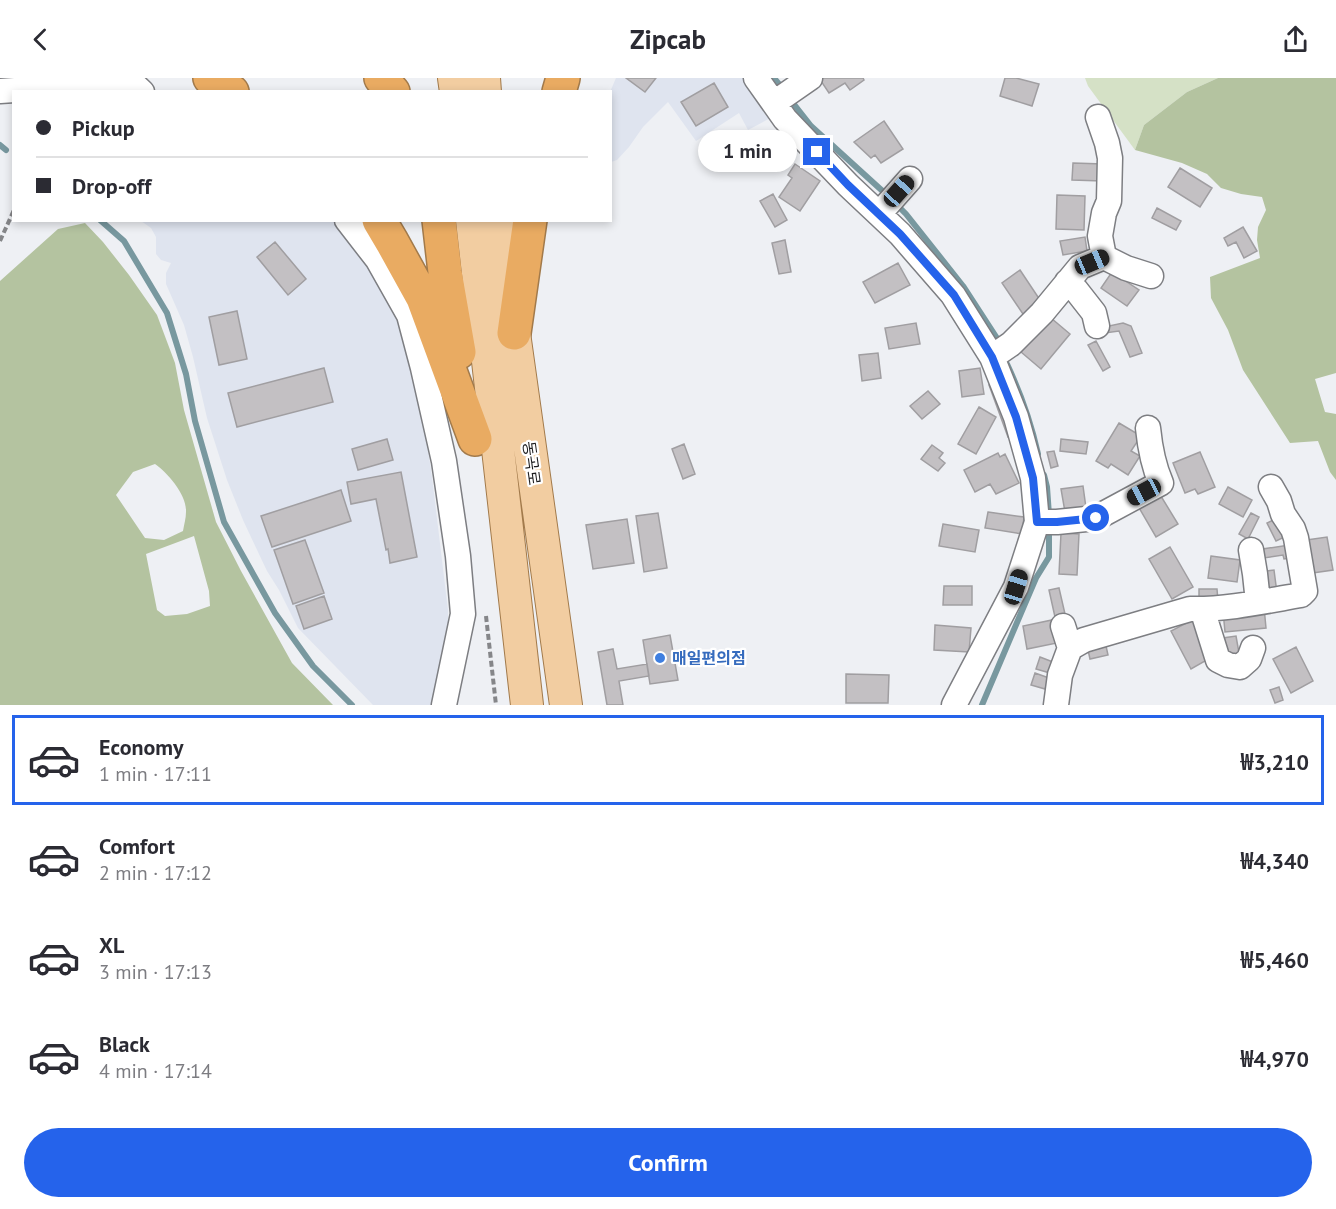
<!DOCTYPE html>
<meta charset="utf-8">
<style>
:root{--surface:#fff;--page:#f2f2f3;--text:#2b2b33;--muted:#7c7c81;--line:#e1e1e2;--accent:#2563eb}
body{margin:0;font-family:"PT Sans","Noto Sans KR",sans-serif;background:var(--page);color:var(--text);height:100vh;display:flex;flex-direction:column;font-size:22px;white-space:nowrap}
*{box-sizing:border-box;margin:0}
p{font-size:20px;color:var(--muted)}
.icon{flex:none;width:33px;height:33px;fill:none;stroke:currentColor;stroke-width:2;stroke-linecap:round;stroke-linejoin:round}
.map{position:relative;height:627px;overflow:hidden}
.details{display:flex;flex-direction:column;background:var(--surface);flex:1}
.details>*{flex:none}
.hud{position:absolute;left:12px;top:12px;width:600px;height:132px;border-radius:0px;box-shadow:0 3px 9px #0003;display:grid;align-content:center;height:132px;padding:0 24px;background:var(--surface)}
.end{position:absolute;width:27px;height:27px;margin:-14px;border:8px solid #2563eb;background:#fff;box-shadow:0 0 0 3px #fff}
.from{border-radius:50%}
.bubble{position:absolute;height:42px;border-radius:21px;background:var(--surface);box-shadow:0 3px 9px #0003;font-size:20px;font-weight:700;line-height:42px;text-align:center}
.car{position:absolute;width:18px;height:36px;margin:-18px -9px;border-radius:8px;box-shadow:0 0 4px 2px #0007;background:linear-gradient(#222 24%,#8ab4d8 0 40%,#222 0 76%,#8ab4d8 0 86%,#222 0)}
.hud b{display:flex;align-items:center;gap:21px;height:57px;font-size:22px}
.hud b+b{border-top:2px solid var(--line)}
.hud i{width:15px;height:15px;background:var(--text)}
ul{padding:10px 0 0;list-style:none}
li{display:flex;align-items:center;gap:18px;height:90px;margin:0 12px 9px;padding:0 12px;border:3px solid transparent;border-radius:0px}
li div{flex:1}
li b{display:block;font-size:22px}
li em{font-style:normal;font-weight:700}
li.selected{border-color:var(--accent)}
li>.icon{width:54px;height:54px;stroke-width:1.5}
.button{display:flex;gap:12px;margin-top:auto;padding:12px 24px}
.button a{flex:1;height:69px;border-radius:36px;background:var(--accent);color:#fff;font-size:24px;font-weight:700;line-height:69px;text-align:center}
header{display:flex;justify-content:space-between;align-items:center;height:78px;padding:0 24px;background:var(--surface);font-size:27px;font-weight:700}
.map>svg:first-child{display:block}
</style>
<header><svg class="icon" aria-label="back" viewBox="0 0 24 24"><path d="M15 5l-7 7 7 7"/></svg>Zipcab<svg class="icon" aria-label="share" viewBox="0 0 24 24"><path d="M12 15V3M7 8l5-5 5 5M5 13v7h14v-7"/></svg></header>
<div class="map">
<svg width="1336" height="627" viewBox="0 0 1336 627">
<rect width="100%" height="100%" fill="#eef0f4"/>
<path fill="#dfe4ef" d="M 616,0 L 747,0 L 774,38 L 748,52 L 739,35 L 696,63 L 668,24 L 643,49 L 629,69 L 617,82 L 611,84 L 610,14 Z
M 141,143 L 335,143 L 359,168 L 404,251 L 416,297 L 419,328 L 427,365 L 432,399 L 448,532 L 448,555 L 434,627 L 373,627 L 298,550 L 279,512 L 267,493 L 243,442 L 227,402 L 207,340 L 193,279 L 184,247 L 166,206 L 166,195 L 171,185 L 161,182 L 156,176 L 156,159 L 151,150 Z"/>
<path fill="#d5e1c6" d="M 1085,0 L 1218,0 L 1187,14 L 1144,47 L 1135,72 L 1088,8 Z"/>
<path fill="#b4c3a0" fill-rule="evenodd" d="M 1218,0 L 1336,0 L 1336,295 L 1315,301 L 1325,334 L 1336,336 L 1336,402 L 1330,394 L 1318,363 L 1290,365 L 1243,292 L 1228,252 L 1211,220 L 1210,199 L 1260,180 L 1257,162 L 1258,149 L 1266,132 L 1262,119 L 1241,116 L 1221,110 L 1207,96 L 1182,85 L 1135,72 L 1144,47 L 1187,14 Z
M 85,145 L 103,164 L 129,197 L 157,237 L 175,285 L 184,332 L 216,444 L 241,493 L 292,585 L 333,627 L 0,627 L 0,203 L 58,151 ZM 155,386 C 168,395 187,417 186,434 C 186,440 184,447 183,453 L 164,462 L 145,460 L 116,417 L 133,394 ZM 194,458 L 209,513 L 210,528 L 187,536 L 165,538 L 157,532 L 146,476 Z"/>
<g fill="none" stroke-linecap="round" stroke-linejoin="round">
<path stroke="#78989f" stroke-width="6" d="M 774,0 L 783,11
M 789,20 L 811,48 L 888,118
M 0,67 L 6,72
M 895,125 L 906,136 L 963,208 L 998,262 L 1001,268
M 100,142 L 124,163 L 167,235 L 186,296 L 195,343 L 224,444 L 275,535 L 313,588 L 352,627
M 1007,286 C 1021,316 1031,344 1038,376
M 1044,397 L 1047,409 L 1049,437
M 982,627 L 1024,528 L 1036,500 L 1049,479 L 1049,451"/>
</g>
<path fill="#c3c0c3" stroke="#a09ea1" stroke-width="1.5" d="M 626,0 L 656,0 L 645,14 Z
M 819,0 L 863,0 L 864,2 L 850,12 L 845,5 L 829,15 Z
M 1005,0 L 1016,0 L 1039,6 L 1032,28 L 1000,18 Z
M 714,5 L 728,29 L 696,48 L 681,24 Z
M 884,43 L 903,71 L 881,85 L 875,77 L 871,80 L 854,64 Z
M 1073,85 L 1103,86 L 1102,103 L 1072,102 Z
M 795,86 L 820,103 L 800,133 L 779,119 L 792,100 L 788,97 Z
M 1180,90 L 1212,110 L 1200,129 L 1168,109 Z
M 773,116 L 787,142 L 775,149 L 760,123 Z
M 1057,117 L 1085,118 L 1084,152 L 1056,151 Z
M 1157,130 L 1181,143 L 1176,152 L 1152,140 Z
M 1243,149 L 1257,173 L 1244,180 L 1236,164 L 1228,168 L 1224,160 Z
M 1085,159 L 1087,173 L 1063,177 L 1060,163 Z
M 785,162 L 791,194 L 779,196 L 772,165 Z
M 275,164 L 306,201 L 288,217 L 257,179 Z
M 898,185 L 910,207 L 875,225 L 863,204 Z
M 1020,192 L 1040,222 L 1025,239 L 1002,205 Z
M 1112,194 L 1139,212 L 1127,228 L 1101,210 Z
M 237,233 L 247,281 L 219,287 L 209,239 Z
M 1051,240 L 1070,256 L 1041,291 L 1021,274 Z
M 916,245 L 920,266 L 889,271 L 885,250 Z
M 1123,245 L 1131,248 L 1142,275 L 1130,279 L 1119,253 L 1105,255 L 1104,249 Z
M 1096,263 L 1110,289 L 1103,293 L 1088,267 Z
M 878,275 L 881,300 L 862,303 L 859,277 Z
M 324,290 L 333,324 L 237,349 L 228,315 Z
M 980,290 L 984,316 L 962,319 L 959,293 Z
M 997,304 L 1016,356 L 1008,359 L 989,307 Z
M 928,313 L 940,326 L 922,341 L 910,328 Z
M 979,329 L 996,339 L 976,376 L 958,366 Z
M 1119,345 L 1141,358 L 1131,373 L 1140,378 L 1128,397 L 1111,386 L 1108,390 L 1096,383 Z
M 387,361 L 393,382 L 358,392 L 352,371 Z
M 1061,361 L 1088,364 L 1086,376 L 1060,373 Z
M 684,366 L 695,396 L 683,401 L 672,371 Z
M 932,367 L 943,375 L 939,380 L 945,385 L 938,393 L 921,381 Z
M 1054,373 L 1058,388 L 1051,390 L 1047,374 Z
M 1200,374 L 1215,409 L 1198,416 L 1195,411 L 1185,415 L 1173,385 Z
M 998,375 L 1000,379 L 1005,376 L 1019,405 L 996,416 L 990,406 L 975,414 L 964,392 Z
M 401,394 L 417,479 L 390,485 L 388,471 L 386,472 L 376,421 L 351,426 L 347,404 Z
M 1083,408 L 1086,430 L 1065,434 L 1061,411 Z
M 1228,409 L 1252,422 L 1243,439 L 1219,426 Z
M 341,412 L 351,443 L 272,469 L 261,438 Z
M 1159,415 L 1178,446 L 1156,459 L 1138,428 Z
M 988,434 L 1024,439 L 1022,456 L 985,450 Z
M 658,435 L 667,490 L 644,494 L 636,438 Z
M 1251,435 L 1259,439 L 1248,461 L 1239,456 Z
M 1280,439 L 1289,457 L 1276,463 L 1267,445 Z
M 627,441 L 634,485 L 593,491 L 586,447 Z
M 943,446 L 979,452 L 975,474 L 939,468 Z
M 1061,455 L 1079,456 L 1077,497 L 1059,496 Z
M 1327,459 L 1333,492 L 1306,496 L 1300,463 Z
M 305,462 L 324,515 L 293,526 L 274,472 Z
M 1289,467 L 1291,480 L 1284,481 L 1283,477 L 1264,480 L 1263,471 Z
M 1170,469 L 1193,509 L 1172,521 L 1149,481 Z
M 1211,478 L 1240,482 L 1237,504 L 1208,500 Z
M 1274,492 L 1277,515 L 1263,512 L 1260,494 Z
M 944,508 L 972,508 L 972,527 L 943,527 Z
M 1059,510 L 1065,536 L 1055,539 L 1049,512 Z
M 1199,511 L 1217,511 L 1218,523 L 1199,524 Z
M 324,518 L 332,541 L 304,551 L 296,528 Z
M 1264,529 L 1266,550 L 1225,554 L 1223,533 Z
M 1052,542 L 1057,565 L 1027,571 L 1023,548 Z
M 1192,542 L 1212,579 L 1191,591 L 1171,553 Z
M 935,547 L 971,550 L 969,574 L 934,572 Z
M 670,557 L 678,602 L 650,606 L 643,562 Z
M 1236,558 L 1239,575 L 1226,578 L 1223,560 Z
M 1106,568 L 1108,577 L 1090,581 L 1088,572 Z
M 1296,569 L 1313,603 L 1291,615 L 1273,581 Z
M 613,571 L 617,591 L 647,586 L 649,598 L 619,603 L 623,627 L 607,627 L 598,574 Z
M 1040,579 L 1053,584 L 1050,595 L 1036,591 Z
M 1035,595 L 1049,600 L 1045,611 L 1031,607 Z
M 846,596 L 889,597 L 888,625 L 846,625 Z
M 1279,609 L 1283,622 L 1275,625 L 1270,612 Z"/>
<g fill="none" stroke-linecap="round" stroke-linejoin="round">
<defs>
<path id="minor" d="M 756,0 L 785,41 L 848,107 L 900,156 L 953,217 L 992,279 L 1016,339 L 1033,400 L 1037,444 L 1016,509 L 954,627
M 0,13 L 102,6 L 127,0 L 142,14
M 774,25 L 810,0
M 1098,39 L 1107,65 L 1110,80 L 1109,123 L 1104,135 L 1100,158 L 1104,179
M 879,136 L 910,101
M 347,142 L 378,182 L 409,237 L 423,290 L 444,383 L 458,478 L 463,536 L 444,627
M 1067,204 L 1076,212 L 1094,235 L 1097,248
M 992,279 L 1011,266 L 1042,235 L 1080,189 L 1104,179 L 1126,190 L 1151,198
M 1037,444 L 1057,444 L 1096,440 L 1161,405 C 1153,387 1150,370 1148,350
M 1251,472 L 1255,496 L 1258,524
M 1202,531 L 1218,582 L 1228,587 L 1240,589 L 1249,581 L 1253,570
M 1063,548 L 1070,570
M 1056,627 L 1060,597 L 1070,570 L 1084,562 L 1190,531 C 1225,532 1266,523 1301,517 L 1305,513 L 1296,460 L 1293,451 L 1283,436 L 1279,423 L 1271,409"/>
<path id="major" d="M 454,0 L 456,14
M 484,0 L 485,14
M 472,142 L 527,627
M 501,142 L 514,255 L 566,627"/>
<path id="highway" d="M 210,0 L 232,14
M 381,0 L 393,14
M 559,14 L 563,0
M 379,142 L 392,164 L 423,220 L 475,361
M 439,142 L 445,194 L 459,274
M 514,255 L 530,142"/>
</defs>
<use href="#minor" stroke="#7d7e82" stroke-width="27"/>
<use href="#major" stroke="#a27a4b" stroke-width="34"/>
<use href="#highway" stroke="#a27a4b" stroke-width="36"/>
<path stroke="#858689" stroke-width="4" stroke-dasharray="6 3" stroke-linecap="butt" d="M 0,163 L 14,132
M 486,538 L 496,627"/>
<use href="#minor" stroke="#fff" stroke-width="24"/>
<use href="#major" stroke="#f2cda1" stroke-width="32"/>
<use href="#highway" stroke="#e9ab62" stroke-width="33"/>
</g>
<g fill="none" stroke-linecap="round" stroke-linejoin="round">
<path stroke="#2563eb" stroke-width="8" d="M 817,74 L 848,107 L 900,156 L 954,217 L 992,279 L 1016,339 L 1033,400 L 1037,444 L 1057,444 L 1096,440"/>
</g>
<circle fill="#3f7fe0" stroke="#fff" stroke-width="2" cx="660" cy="580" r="6"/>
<g text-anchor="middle" stroke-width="4.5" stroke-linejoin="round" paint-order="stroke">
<g font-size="16" fill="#1e1e20" stroke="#fff">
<text transform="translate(532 385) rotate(82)" y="6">동곡로</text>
</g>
<g font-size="16" font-weight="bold" fill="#366cbe" stroke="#fff" text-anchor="start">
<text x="672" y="586">매일편의점</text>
</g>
</g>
</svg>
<i class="end from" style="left:1096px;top:440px"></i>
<i class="end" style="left:817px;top:74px"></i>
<div class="bubble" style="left:698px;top:52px;width:99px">1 min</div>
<i class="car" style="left:899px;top:113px;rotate:42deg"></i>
<i class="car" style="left:1092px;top:184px;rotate:67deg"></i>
<i class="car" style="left:1144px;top:414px;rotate:242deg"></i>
<i class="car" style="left:1016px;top:509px;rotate:17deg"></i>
<div class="hud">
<b><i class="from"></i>Pickup</b>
<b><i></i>Drop-off</b>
</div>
</div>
<section class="details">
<ul>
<li class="selected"><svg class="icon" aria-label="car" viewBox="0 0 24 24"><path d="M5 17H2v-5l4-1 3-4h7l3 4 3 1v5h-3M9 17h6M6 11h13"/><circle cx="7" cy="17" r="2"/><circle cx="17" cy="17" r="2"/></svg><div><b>Economy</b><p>1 min · 17:11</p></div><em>₩3,210</em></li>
<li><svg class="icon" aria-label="car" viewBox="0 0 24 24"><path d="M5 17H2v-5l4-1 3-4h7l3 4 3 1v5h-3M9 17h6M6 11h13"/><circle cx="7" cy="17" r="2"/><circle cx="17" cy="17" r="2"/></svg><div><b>Comfort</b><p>2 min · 17:12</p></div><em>₩4,340</em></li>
<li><svg class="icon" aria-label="car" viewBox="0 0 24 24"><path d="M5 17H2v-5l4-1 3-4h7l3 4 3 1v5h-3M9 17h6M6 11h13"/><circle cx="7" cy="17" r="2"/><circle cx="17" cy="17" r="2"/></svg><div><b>XL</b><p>3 min · 17:13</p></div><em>₩5,460</em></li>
<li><svg class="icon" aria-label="car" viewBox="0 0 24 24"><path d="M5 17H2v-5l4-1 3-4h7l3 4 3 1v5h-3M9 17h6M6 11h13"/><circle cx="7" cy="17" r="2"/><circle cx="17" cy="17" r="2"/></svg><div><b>Black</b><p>4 min · 17:14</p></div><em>₩4,970</em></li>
</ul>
<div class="button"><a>Confirm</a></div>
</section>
